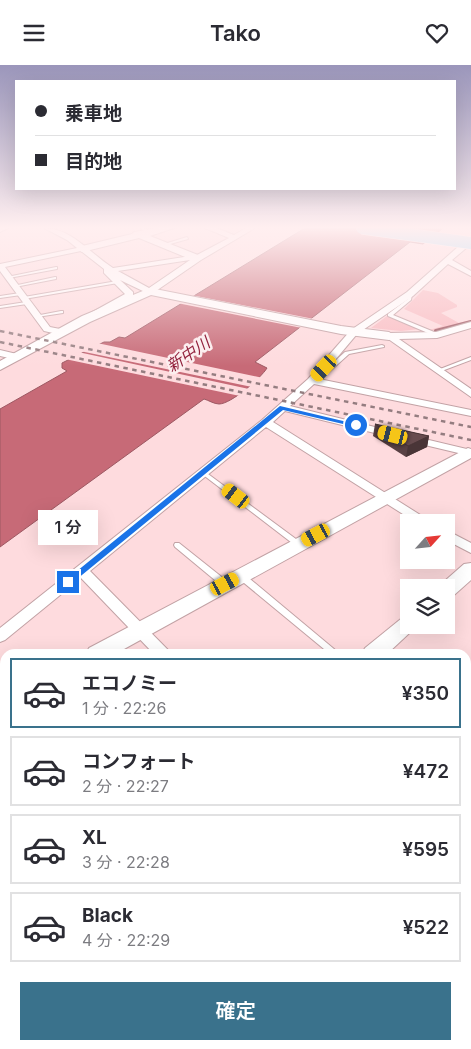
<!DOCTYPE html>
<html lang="ja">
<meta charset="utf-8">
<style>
:root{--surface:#fff;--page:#f7f7f7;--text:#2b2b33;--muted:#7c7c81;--line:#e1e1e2;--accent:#3a728c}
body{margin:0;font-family:Inter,"Noto Sans JP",sans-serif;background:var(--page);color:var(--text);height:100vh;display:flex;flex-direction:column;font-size:19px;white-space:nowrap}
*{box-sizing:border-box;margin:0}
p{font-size:16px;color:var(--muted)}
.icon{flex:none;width:28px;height:28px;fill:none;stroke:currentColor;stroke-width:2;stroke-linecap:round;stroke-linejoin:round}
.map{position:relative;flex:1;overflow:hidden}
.sheet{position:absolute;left:0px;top:584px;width:471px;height:401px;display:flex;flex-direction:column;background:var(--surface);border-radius:15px 15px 0 0;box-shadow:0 5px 20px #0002}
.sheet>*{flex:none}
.banner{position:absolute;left:15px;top:15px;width:441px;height:110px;border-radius:0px;box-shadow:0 5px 20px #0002;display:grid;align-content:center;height:110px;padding:0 20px;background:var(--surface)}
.needle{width:32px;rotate:63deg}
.controls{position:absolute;left:400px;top:449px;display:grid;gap:10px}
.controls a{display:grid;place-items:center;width:55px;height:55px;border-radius:0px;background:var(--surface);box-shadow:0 5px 20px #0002;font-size:25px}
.end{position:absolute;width:22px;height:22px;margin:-11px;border:6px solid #1a73e8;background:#fff;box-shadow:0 0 0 2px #fff}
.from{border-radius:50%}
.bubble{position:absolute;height:35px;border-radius:0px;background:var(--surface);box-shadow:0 5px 20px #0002;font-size:16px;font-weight:600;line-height:35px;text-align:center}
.car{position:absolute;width:15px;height:30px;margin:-15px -8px;border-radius:6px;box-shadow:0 0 4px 1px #0007;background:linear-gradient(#f5c518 24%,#345 0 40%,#f5c518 0 76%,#345 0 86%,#f5c518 0)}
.banner b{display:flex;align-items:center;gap:18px;height:48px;font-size:19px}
.banner b+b{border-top:1px solid var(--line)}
.banner i{width:12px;height:12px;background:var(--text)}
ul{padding:9px 0 0;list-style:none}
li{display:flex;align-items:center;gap:15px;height:70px;margin:0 10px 8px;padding:0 10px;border:2px solid var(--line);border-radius:0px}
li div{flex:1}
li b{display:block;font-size:19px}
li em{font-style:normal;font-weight:600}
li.on{border-color:var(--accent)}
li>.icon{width:45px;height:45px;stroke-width:1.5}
.action{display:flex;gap:10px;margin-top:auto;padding:10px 20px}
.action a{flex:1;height:58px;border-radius:0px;background:var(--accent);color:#fff;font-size:20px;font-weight:600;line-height:58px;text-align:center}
header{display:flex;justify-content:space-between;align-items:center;height:65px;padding:0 20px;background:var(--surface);font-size:22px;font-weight:600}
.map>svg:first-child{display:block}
</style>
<header><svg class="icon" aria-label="menu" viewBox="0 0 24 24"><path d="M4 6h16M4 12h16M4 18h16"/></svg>Tako<svg class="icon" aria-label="heart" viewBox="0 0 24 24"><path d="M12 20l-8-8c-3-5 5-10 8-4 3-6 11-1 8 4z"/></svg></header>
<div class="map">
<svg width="471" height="984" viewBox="0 0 471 984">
<rect width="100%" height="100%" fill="#fedbde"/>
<path fill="#f9bdc3" d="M 423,225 L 438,228 L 457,240 L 457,242 L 441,248 L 459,258 L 471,255 L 471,257 L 439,266 L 429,265 L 443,261 L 404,244 Z
M 387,251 L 420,264 L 401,266 L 371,263 Z"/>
<path fill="#c76a77" stroke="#9d5862" d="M 305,163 L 442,164 L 423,179 L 410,177 L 255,297 L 267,303 C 261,313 231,339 219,339 C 214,339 208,335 204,334 L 0,482 L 0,344 L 67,306 L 62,303 L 62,298 L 104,277 L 110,277 L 119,272 L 125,273 Z"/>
<path fill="#fedbde" d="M 191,230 L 314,254 L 302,263 L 177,238 Z
M 97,278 L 263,313 L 252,322 L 80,286 Z
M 78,287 L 249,324 L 240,331 L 65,294 Z"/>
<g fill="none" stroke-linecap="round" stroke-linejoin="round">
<path stroke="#9d5862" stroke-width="3" d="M 469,258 L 471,257"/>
<path stroke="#9d5862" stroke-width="4" d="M 436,266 L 471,257"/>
<defs>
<path id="lane" d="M 140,163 L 144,163 L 153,168 L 150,169 Z
M 187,172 L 188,174 L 163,181 L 161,180 Z
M 56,202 L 57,202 L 57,204 L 9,213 L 7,212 Z
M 55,212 L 56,212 L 56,214 L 15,222 L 13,221 Z
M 117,216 L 119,217 L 118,218 L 24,234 L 22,233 L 24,232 Z
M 20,228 L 21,228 L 21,230 L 0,233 L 0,231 Z
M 409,228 L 412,229 L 411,235 L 393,250 L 439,269 L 439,271 L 435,271 L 388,251 L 388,249 L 408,234 Z
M 26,237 L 27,237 L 27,239 L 0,243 L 0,241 Z
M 61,246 L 63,246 L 63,248 L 37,252 L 35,251 Z
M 382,280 L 384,281 L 384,282 L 349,289 L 329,307 L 317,311 L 315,310 L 325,305 L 345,287 Z
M 471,292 L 471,295 L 439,307 L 435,306 Z
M 204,406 L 300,477 L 301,479 L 300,481 L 296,481 L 202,409 L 201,408 L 202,407 Z
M 175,478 L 179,478 L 228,517 L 229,519 L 228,521 L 222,521 L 175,482 L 174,480 Z
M 238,509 L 244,509 L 340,589 L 330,589 L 238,513 L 237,511 Z
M 187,980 L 200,980 L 202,984 L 189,984 Z
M 405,980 L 421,980 L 419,984 L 403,984 Z"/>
<path id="street" d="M 44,163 C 71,163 91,189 113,203 L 197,190 L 229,173 L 205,163 L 216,163 L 234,170 L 246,163 L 255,163 L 201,195 L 153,228 L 147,228 L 120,215 L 133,227 L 133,231 L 90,255 L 86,252 L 87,250 L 125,229 L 104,208 L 104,204 L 81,186 L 5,202 L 50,262 L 65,265 L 67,267 L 62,270 L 44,266 L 0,206 L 0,199 L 77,183 L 67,175 ZM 190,195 L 149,223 L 118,206 Z
M 468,173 L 471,173 L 471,179 L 452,195 L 471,206 L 471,211 L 448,199 L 413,231 L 357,269 L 319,314 L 471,345 L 471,351 L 314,319 L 290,341 L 395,367 L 397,369 L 391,372 L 285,346 L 273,357 L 433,458 L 417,458 L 266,362 L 90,506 L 172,589 L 154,589 L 81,513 L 5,575 L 0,577 L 0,563 L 262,355 L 308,314 L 351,265 L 407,227 Z
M 471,257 L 471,263 L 437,273 L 399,274 L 471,324 L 471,332 L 384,271 L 389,268 L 436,267 Z
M 0,285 L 21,290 L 23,292 L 18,295 L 0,291 Z
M 412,371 L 471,385 L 471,391 L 408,376 L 406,374 Z
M 446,465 L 471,478 L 471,488 L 446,475 Z
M 471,703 L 471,720 L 466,722 L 466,705 Z
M 466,937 L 471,939 L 471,967 L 466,965 Z
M 56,980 L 84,980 L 82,984 L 54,984 Z"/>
<path id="secondary" d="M 0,163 L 8,163 L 0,167 Z
M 157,163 L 174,163 L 150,171 L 198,190 L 198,194 L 190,194 L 139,173 L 82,187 L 77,184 L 78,182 L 132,169 L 134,167 Z
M 150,223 L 341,261 L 389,267 L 395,271 L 389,275 L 341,269 L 151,230 L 90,257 L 0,305 L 0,296 L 82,251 Z
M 468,383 L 471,384 L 471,393 L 115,589 L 86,589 L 89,583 Z
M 471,498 L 471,515 L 453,531 L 446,533 L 446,522 L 438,522 L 439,521 L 464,499 Z
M 409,551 L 409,560 L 418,560 L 387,589 L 362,589 L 365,583 L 402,553 Z
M 5,630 L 5,650 L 0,651 L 0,631 Z
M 5,891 L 5,923 L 0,925 L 0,893 Z"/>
</defs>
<use href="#lane" stroke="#c2a2a5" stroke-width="2"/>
<use href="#street" stroke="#c2a2a5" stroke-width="2"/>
<use href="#secondary" stroke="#c2a2a5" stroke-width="2"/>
<use href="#lane" fill="#fff" fill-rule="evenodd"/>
<use href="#street" fill="#fff" fill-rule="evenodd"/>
<use href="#secondary" fill="#fff" fill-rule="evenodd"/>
<path stroke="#947d80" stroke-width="2.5" stroke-dasharray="4.5 4.5" stroke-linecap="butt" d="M 0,266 L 471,362
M 0,277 L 471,375"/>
<defs>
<path id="primary-bridge" d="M 362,163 L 471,178"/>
</defs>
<use href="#primary-bridge" stroke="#fff" stroke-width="13" stroke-linecap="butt"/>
<use href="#primary-bridge" stroke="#92dcfd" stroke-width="12"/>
</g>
<path fill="#594144" d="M 375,359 L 429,371 L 427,382 L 406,392 L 373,371 Z"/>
<path fill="#493537" d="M 429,371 L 427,382 L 406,392 L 408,381 Z"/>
<path fill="#684c4f" stroke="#493537" d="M 375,359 L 429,371 L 408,381 Z"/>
<linearGradient id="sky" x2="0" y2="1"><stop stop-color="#9b96bb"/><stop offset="0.54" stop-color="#ffeff0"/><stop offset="1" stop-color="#ffeff0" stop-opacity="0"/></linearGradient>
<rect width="471" height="301" fill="url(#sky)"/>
<path fill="#1a73e8" d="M 280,341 L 360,360 L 356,362 L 283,345 L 71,519 L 66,519 L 66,515 Z"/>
<g text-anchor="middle" stroke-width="5" stroke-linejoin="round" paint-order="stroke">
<g font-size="16" font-style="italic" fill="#92213c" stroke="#fceeef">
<text transform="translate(188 289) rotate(-34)" y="6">新中川</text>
</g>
</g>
</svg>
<div class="controls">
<a><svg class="needle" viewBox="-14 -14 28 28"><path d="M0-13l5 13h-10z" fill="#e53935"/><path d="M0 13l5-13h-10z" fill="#7c7c81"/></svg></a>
<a><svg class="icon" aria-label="layers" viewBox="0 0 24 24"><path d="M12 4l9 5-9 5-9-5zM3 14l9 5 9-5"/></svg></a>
</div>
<i class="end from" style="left:356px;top:360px"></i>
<i class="end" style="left:68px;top:517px"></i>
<div class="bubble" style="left:38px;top:445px;width:60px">1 分</div>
<i class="car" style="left:324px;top:303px;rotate:223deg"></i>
<i class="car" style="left:393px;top:370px;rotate:284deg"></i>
<i class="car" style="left:236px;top:431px;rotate:307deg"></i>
<i class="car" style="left:316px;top:470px;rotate:242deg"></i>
<i class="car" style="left:225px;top:519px;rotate:62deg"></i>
<div class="banner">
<b><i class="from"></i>乗車地</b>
<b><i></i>目的地</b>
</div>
<section class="sheet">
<ul>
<li class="on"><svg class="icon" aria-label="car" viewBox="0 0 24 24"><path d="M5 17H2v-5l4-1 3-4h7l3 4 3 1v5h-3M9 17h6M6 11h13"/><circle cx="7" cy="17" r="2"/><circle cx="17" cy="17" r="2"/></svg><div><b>エコノミー</b><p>1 分 · 22:26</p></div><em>¥350</em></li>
<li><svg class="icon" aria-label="car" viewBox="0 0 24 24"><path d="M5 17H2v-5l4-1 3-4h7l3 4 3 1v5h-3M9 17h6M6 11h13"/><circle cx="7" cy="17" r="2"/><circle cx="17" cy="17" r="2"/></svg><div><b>コンフォート</b><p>2 分 · 22:27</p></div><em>¥472</em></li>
<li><svg class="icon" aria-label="car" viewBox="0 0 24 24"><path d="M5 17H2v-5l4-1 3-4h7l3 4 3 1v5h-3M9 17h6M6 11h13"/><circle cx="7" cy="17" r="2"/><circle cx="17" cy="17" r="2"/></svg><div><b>XL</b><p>3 分 · 22:28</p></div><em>¥595</em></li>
<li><svg class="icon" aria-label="car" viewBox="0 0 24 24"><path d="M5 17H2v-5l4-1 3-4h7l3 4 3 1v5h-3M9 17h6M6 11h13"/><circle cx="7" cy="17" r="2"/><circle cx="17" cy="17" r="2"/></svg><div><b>Black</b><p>4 分 · 22:29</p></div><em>¥522</em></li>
</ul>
<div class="action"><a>確定</a></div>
</section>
</div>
